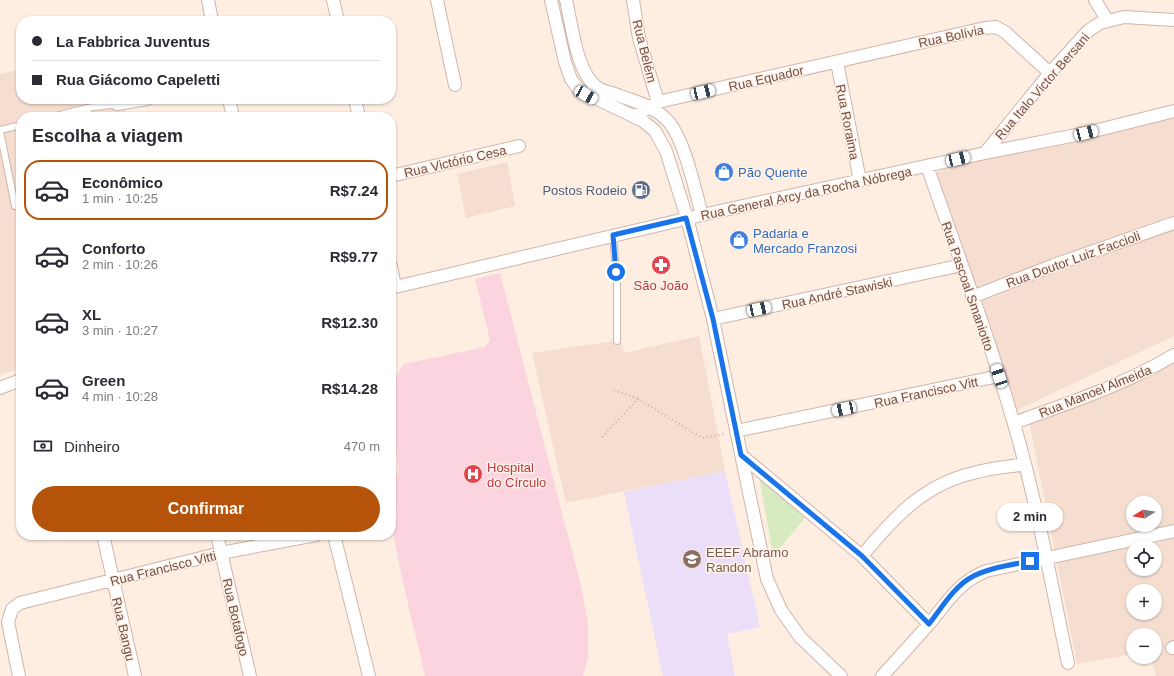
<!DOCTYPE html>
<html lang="pt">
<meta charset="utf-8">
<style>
:root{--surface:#fff;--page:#f7f7f7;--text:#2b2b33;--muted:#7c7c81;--line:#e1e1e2;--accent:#b45309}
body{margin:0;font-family:Arial,sans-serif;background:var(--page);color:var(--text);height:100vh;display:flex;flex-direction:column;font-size:15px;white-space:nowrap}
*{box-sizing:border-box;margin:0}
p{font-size:13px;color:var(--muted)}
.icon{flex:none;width:22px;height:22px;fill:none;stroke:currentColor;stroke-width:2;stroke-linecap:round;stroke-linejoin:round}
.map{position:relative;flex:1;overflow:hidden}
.panel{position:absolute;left:16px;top:112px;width:380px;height:428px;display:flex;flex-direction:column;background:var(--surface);border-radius:16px;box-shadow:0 1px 3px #0004}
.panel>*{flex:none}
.top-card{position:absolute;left:16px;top:16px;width:380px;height:88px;border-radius:16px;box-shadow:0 1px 3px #0004;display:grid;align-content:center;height:88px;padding:0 16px;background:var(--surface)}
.needle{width:26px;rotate:259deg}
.fabs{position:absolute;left:1126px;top:496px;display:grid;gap:8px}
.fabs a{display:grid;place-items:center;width:36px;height:36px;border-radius:50%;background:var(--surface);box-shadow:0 1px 3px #0004;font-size:20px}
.end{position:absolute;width:18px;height:18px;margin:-9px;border:5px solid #1a73e8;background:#fff;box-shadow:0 0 0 2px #fff}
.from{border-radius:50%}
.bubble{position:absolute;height:28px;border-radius:14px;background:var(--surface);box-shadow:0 1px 3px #0004;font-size:13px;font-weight:600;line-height:28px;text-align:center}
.car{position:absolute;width:12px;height:24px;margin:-12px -6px;border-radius:5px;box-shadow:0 0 3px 1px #0007;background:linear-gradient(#fff 24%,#345 0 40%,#fff 0 76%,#345 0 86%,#fff 0)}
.top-card b{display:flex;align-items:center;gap:14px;height:38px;font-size:15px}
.top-card b+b{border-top:1px solid var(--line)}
.top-card i{width:10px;height:10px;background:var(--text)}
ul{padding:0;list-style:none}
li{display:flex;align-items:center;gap:12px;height:60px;margin:0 8px 6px;padding:0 8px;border:2px solid transparent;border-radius:16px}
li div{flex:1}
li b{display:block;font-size:15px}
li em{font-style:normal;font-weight:600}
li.active{border-color:var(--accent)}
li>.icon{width:36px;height:36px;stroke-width:1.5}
h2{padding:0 16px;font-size:18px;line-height:48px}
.pay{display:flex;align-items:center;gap:10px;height:44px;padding:0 16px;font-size:15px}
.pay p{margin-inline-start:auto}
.button{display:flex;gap:8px;margin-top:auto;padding:8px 16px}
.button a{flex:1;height:46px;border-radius:24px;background:var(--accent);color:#fff;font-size:16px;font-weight:600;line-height:46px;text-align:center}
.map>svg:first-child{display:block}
</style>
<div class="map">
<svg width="1174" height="676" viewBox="0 0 1174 676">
<rect width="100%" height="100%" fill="#fdeee1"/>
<path fill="#f5ded0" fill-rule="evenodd" d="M 21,69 L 21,99 L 123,99 L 127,117 L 21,117 L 21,368 L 0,375 L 0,74 Z
M 1174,111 L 1174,336 L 1015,411 L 936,172 Z
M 507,162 L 515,206 L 466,218 L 457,174 Z
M 699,336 L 725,471 L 566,503 L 532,353 L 621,340 L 624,353 Z
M 1174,361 L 1174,676 L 1156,676 L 1151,657 L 1155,657 L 1155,635 L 1133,635 L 1133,654 L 1077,664 L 1029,421 L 1141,381 ZM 1133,503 L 1155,503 L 1155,525 L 1133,525 ZM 1133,547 L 1155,547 L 1155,569 L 1133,569 ZM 1133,591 L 1155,591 L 1155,613 L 1133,613 Z"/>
<path fill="#ebdef9" d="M 725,471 L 760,627 L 727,634 L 735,676 L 663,676 L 624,492 Z"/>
<path fill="#fbd4df" d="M 500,273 L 582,590 L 588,624 L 588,657 L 583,676 L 425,676 L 402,578 L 392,527 L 397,514 L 391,489 L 391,475 L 399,473 L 391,420 L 391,384 L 404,364 L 485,347 L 490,340 L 475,279 Z"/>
<path fill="#d8eac0" d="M 759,476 L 805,518 L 773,556 Z"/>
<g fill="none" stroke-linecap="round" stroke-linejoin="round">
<defs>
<path id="service" d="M 87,108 L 89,117
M 52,117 L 87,108 L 117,104
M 0,130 L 21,125
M 0,131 L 15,206
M 613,235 L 617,284 L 617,341"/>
<path id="minor" d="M 208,0 L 212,21
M 333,0 L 338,21
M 437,0 L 455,85
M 551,0 L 565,62 L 571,79 L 579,90 L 643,121 L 655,131 L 666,151 L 687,218 L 713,319 L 767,579 L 781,610 L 800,637 L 841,676
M 566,0 C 572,24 576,76 600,89 C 606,92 614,93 620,96 C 637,102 653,106 666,119 C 684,136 695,190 702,215
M 633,0 L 639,38 L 658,102
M 1095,0 L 1107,20
M 837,62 L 860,181
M 229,99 L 233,117
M 355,99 L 359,117
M 117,104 L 147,99
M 635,116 L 658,102 L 985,28 L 996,27 L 1005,32 L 1050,73
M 985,153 L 1050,73 L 1088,31 L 1100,23 L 1124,17 L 1174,20
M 927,166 C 957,252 989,337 1014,424 C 1037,502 1051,583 1068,663
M 391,176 L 519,146
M 391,266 L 395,287
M 391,288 L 702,215 L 985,153 L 1086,133 L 1174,111
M 972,297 L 1054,265 L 1174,223
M 713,319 L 962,265
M 0,388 L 21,380
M 1014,423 C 1068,403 1124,385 1174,355
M 736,431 L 999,376
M 741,455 L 862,556 L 929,624
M 103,535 L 135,676
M 217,535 L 250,676
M 334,535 L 369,676
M 862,556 C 893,518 923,485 973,473 C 990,468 1008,467 1025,464
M 1172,648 L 1174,647
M 19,676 L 8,622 L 12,609 L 20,603 L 221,553 L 316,535
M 882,676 C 898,659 913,642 928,625 C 948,602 956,584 986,571 L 1174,531"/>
</defs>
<use href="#service" stroke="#d0b5ab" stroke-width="8"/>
<use href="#minor" stroke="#d0b5ab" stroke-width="14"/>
<path stroke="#d8a99c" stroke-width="2" stroke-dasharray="1 3" stroke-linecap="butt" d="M 614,390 L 638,399
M 602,437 L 638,399 L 702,438 L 725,434"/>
<use href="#service" stroke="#fff" stroke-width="6"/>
<use href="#minor" stroke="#fff" stroke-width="12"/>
</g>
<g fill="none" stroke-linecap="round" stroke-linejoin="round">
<path stroke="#1a73e8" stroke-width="5" d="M 616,272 L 613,235 L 686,218 L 713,319 L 741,455 L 862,556 L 929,624 C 941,609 953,588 970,578 C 987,568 1011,565 1030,561"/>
</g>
<defs>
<symbol id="shop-disc" viewBox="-11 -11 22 22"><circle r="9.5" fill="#3f7fe0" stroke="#fff2e8"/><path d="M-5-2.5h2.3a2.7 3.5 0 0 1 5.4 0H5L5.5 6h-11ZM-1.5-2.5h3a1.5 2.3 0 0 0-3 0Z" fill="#fff"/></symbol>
<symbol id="fuel-disc" viewBox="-11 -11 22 22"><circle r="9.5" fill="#5c6f8a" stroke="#fff2e8"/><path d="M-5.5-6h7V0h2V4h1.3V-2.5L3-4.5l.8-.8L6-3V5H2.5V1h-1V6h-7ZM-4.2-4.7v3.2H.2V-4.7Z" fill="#fff"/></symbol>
<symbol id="pharmacy-disc" viewBox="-11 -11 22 22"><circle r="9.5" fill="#e0444e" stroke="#fff2e8"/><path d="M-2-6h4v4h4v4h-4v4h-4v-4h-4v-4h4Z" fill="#fff"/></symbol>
<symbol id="hospital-disc" viewBox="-11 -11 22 22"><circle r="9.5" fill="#e0444e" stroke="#fff2e8"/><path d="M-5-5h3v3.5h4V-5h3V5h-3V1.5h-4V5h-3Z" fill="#fff"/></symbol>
<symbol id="school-disc" viewBox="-11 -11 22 22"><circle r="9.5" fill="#8d6e63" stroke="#fff2e8"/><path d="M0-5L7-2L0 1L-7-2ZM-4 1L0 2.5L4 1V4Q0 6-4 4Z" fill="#fff"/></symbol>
</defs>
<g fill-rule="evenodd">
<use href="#shop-disc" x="713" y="161" width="22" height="22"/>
<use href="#fuel-disc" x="630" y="179" width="22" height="22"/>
<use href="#shop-disc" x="728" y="229" width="22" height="22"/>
<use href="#pharmacy-disc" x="650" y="254" width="22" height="22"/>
<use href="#hospital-disc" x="462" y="463" width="22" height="22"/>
<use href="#school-disc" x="681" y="548" width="22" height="22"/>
</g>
<g text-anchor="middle" stroke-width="3" stroke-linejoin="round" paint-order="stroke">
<g font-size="13" fill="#755047" stroke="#fff2e8">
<text transform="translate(951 36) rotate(-12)" y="5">Rua Bolívia</text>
<text transform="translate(645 51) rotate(76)" y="5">Rua Belém</text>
<text transform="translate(766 78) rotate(-13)" y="5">Rua Equador</text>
<text transform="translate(1042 86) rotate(-49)" y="5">Rua Italo Victor Bersani</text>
<text transform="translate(848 122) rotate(79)" y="5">Rua Roraima</text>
<text transform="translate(455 161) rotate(-13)" y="5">Rua Victório Cesa</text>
<text transform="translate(806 193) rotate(-12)" y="5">Rua General Arcy da Rocha Nóbrega</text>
<text transform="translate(1073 259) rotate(-20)" y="5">Rua Doutor Luiz Faccioli</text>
<text transform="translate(968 286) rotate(71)" y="5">Rua Pascoal Smaniotto</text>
<text transform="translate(837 293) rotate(-12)" y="5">Rua André Stawiski</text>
<text transform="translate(1095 391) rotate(-22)" y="5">Rua Manoel Almeida</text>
<text transform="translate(926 392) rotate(-12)" y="5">Rua Francisco Vitt</text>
<text transform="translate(163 568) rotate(-14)" y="5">Rua Francisco Vitti</text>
<text transform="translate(236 617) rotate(77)" y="5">Rua Botafogo</text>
<text transform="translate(124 629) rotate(77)" y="5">Rua Bangu</text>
</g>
<g font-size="13" fill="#366cbe" stroke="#fff2e8" text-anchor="start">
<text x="738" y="177">Pão Quente</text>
<text x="753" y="238">Padaria e<tspan x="753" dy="15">Mercado Franzosi</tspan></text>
</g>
<g font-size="13" fill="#4e5e75" stroke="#fff2e8" text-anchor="end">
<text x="627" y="195">Postos Rodeio</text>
</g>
<g font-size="13" fill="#be3a42" stroke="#fff2e8">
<text x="661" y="290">São João</text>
<text x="487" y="472" text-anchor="start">Hospital<tspan x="487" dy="15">do Círculo</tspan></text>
</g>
<g font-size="13" fill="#785e54" stroke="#fff2e8" text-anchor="start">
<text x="706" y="557">EEEF Abramo<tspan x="706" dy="15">Randon</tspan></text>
</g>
</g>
</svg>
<div class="fabs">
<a><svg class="needle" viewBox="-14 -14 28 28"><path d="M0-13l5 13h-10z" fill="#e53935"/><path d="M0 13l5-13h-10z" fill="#7c7c81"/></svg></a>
<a><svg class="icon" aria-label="locate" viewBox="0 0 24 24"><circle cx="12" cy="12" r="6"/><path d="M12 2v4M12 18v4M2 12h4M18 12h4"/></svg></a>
<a>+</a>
<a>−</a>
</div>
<i class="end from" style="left:616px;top:272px"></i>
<i class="end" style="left:1030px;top:561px"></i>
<div class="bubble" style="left:997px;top:503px;width:66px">2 min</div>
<i class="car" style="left:703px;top:92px;rotate:77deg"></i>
<i class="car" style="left:586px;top:95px;rotate:119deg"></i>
<i class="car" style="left:1086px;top:133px;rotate:76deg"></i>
<i class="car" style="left:958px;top:159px;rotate:77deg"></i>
<i class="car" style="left:759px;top:309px;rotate:78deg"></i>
<i class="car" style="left:999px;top:376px;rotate:341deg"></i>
<i class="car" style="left:844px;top:409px;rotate:258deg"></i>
<div class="top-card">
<b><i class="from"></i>La Fabbrica Juventus</b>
<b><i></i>Rua Giácomo Capeletti</b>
</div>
<section class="panel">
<h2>Escolha a viagem</h2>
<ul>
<li class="active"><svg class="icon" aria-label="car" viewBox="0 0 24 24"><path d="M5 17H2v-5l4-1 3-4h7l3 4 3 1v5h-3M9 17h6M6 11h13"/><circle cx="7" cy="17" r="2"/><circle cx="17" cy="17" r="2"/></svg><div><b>Econômico</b><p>1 min · 10:25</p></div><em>R$7.24</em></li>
<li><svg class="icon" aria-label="car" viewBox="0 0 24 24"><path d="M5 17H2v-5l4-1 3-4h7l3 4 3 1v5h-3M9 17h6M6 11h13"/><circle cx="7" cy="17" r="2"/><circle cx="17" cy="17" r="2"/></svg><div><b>Conforto</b><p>2 min · 10:26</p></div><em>R$9.77</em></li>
<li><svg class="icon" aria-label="car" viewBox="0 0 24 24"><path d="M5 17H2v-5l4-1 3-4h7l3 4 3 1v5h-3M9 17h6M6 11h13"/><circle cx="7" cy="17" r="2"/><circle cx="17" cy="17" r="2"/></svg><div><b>XL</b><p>3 min · 10:27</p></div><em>R$12.30</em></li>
<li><svg class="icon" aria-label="car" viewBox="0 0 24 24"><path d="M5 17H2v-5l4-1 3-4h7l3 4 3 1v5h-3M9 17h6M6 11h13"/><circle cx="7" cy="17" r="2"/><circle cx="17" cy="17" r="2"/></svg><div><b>Green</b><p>4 min · 10:28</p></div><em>R$14.28</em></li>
</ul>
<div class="pay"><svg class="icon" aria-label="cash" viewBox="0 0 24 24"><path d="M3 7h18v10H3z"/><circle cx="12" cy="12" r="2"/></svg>Dinheiro<p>470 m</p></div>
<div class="button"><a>Confirmar</a></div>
</section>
</div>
